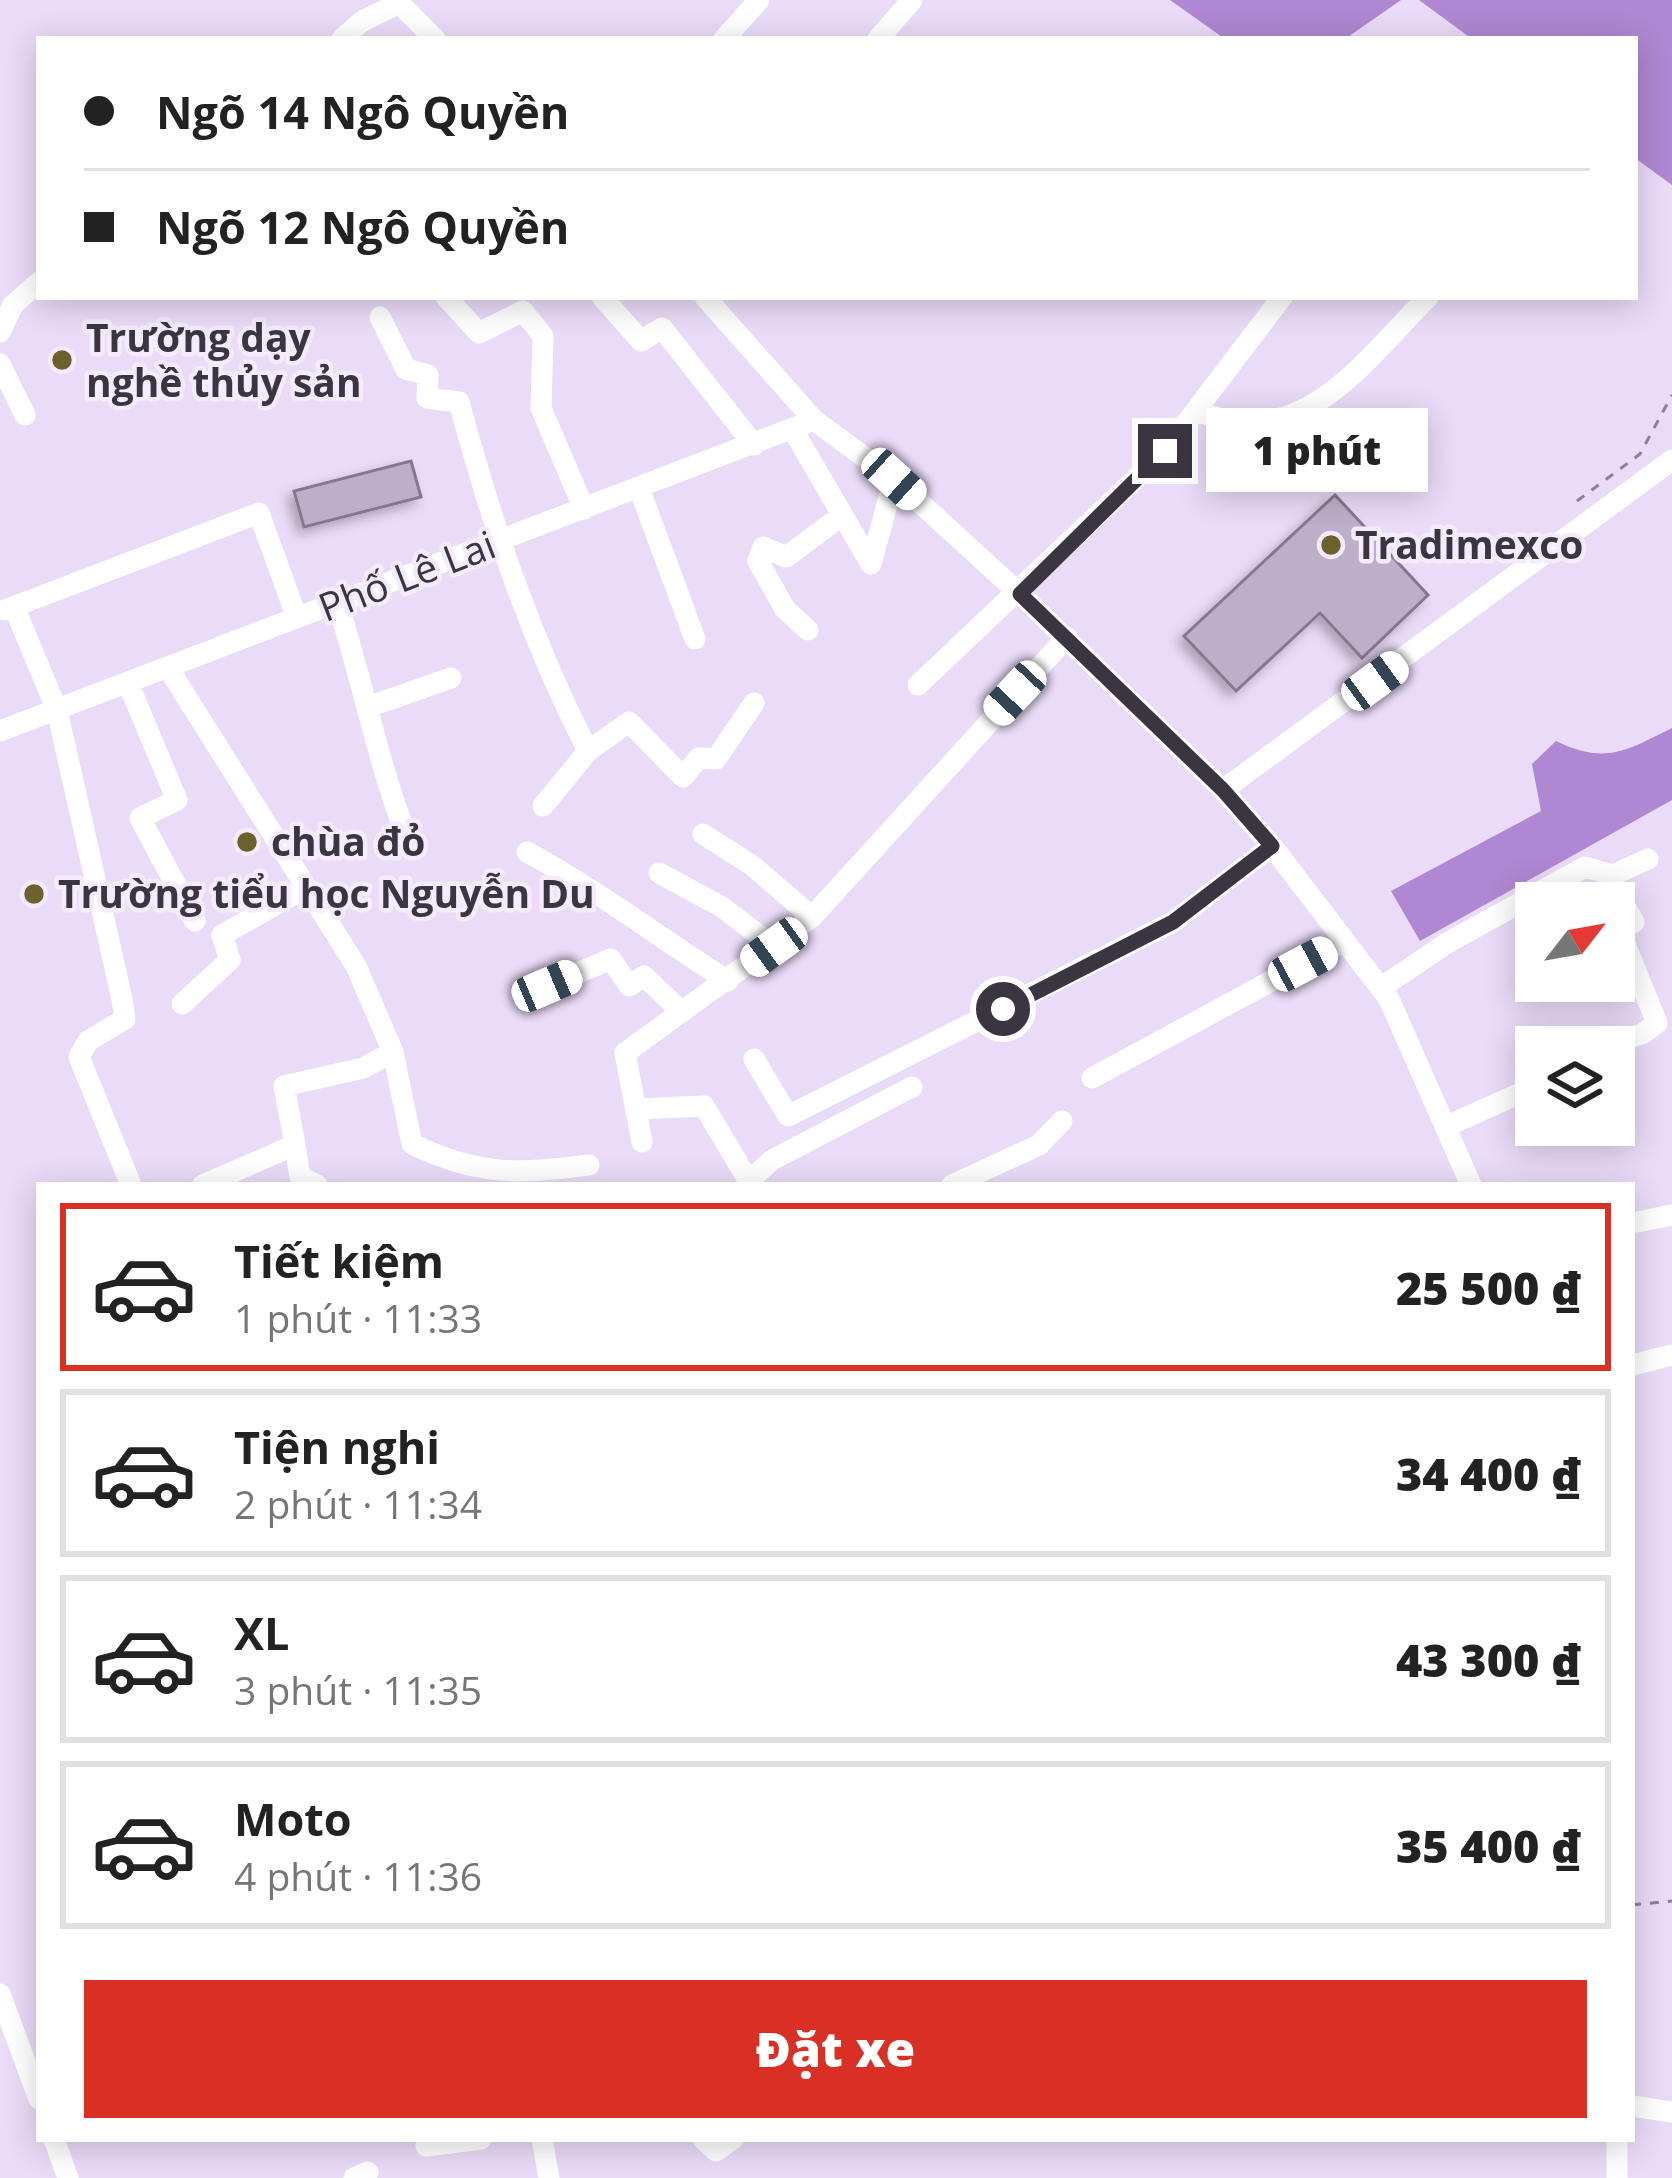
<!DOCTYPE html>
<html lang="vi">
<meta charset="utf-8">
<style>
:root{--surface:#fff;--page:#f2f2f2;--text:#222;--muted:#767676;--line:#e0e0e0;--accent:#d93025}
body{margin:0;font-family:"Open Sans",sans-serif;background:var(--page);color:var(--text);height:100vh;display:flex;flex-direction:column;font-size:45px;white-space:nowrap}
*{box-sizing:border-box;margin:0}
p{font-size:39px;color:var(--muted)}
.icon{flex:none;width:66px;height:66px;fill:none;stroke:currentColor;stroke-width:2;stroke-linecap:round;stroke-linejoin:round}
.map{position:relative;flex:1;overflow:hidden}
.details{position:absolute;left:36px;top:1182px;width:1599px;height:960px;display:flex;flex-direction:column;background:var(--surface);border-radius:0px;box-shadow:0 6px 30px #0003}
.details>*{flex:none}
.hud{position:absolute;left:36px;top:36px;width:1602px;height:264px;border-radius:0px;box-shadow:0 6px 30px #0003;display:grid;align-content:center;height:264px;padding:0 48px;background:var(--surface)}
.needle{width:78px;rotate:59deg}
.fabs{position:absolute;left:1515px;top:882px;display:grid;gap:24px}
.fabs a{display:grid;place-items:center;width:120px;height:120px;border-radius:0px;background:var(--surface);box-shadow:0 6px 30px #0003;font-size:60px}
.end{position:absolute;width:54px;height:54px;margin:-27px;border:15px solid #3b3541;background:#fff;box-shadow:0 0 0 6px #fff}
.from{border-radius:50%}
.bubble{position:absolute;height:84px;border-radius:0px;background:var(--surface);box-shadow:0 6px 30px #0003;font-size:39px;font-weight:800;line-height:84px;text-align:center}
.car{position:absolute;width:36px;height:72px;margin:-36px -18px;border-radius:15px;box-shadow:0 0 9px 3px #0007;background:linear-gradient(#fff 24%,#345 0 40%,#fff 0 76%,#345 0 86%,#fff 0)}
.hud b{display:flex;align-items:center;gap:42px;height:114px;font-size:45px}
.hud b+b{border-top:3px solid var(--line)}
.hud i{width:30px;height:30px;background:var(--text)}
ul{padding:21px 0 0;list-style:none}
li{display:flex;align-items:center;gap:36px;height:168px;margin:0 24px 18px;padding:0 24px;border:6px solid var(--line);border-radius:0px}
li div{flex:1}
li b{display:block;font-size:45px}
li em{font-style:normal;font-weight:800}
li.active{border-color:var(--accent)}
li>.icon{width:108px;height:108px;stroke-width:1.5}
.button{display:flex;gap:24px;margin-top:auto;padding:24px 48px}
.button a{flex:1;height:138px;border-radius:0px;background:var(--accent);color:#fff;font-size:48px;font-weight:800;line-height:138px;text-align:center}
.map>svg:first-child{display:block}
</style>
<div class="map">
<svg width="1672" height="2178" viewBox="0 0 1672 2178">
<defs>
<filter id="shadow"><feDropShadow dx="-6" dy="6" stdDeviation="6" flood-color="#0004"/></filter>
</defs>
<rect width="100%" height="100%" fill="#eadbf8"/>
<path fill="#b087d2" d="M 1170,0 L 1401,0 L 1345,39 L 1225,39 Z
M 1419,0 L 1672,0 L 1672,185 L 1635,158 L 1635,39 L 1472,39 Z
M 1672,728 L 1672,800 L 1420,941 L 1391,891 L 1541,811 L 1532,764 L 1556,741 C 1605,765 1626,751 1672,728 Z"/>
<path fill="#bdafca" stroke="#857791" stroke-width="3" filter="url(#shadow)" d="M 411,461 L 421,497 L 304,527 L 294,491 Z
M 1335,495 L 1428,595 L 1362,658 L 1320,613 L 1236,691 L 1184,636 Z"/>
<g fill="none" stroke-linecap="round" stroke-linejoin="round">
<path stroke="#8b8195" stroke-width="3" stroke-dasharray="9 9" stroke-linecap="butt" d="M 1577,501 L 1640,454 L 1672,395
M 1632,1905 L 1672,1901"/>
<path stroke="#fff" stroke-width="21" d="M 396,0 L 435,39
M 342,39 L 361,22 L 399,3
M 724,39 L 759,0
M 878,39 L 912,0
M 446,297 L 479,333 L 523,311 L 543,336 L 541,408 L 584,509
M 602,297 L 641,341 L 662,328 L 754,445
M 705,297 L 814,420 L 894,479 L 1020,594 L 1223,790 L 1272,846 L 1389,999 L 1471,1185
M 380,317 L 406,369 L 428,375 L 427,398 L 459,402 C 492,524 530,638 588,751 L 629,722 L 683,777 L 699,758 L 716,759 L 754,703
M 0,332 L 13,305 L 39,282
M 0,364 L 25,415
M 1197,411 C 1303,454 1361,364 1428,297
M 793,430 L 871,564
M 639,488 L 695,639
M 871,564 L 894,479
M 338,605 C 362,679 376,754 403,827
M 14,607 L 57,710 L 122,999 L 125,1019 L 88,1041 L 79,1057 L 131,1185
M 5,610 L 259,513 L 297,618
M 808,630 L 785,609 L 758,561 L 763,547 L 786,557 L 840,517
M 168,668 L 356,966 L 393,1052 L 412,1144 C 478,1176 518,1174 589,1165
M 128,683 L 177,800 L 140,818 L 195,921
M 918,685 L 1165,451 L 1282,297
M 368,707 L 451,678
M 0,731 L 814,420
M 1223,790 L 1672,460
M 543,806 L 588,751
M 703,834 L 753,866 L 812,917
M 527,852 C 597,890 660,938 728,981
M 659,873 L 722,907 L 774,947
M 547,986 L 611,959 L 629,986 L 644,976 L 682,1012
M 1382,987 L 1447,943 L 1585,867 L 1613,875 L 1648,859
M 182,1004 L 230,960 L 222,935 L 305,888
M 1596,1047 L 1642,1034 L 1657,1023 L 1620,932 L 1634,922 L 1607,874
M 754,1059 L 788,1116 L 1173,922 L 1272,846
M 1092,1078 L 1345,941
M 636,1109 L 704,1106 L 751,1185
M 1447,1126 L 1536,1086
M 642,1142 L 625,1053 L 812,917 L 1067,637
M 295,1145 L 300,1177 L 317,1185
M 749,1181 L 772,1160 L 912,1087
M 203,1185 L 295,1145 L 284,1086 L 363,1068 L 393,1052
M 952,1185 L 1039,1145 L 1062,1121
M 1632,1223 L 1672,1215
M 1632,1365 L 1672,1355
M 0,1994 L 39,2099
M 1632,2106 L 1672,2112
M 54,2139 L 68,2178
M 542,2139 L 549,2178
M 703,2139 L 716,2151 L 733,2139
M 426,2146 L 481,2139
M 354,2178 L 368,2172
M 1617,2178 L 1617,2139"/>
</g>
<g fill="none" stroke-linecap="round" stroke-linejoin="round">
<path stroke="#3b3541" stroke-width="15" d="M 1003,1009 L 1173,922 L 1272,846 L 1223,790 L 1020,594 L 1165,451"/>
</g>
<g fill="#6e602d" stroke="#f4ebfd" stroke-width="4.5">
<circle cx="62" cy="360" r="12"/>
<circle cx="1331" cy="545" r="12"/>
<circle cx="247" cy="842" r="12"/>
<circle cx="34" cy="894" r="12"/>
</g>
<g text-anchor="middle" stroke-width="9" stroke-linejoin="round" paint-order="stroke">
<g font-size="39" font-weight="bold" fill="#3b3541" stroke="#f4ebfd" text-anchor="start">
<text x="86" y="352">Trường dạy<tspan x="86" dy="45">nghề thủy sản</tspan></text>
<text x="1355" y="559">Tradimexco</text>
<text x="271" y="856">chùa đỏ</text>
<text x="58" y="908">Trường tiểu học Nguyễn Du</text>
</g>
<g font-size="39" fill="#3b3541" stroke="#f4ebfd">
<text transform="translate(407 576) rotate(-21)" y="14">Phố Lê Lai</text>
</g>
</g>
</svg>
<div class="fabs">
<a><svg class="needle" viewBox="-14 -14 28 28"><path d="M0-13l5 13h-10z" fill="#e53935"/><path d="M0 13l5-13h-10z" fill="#767676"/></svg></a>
<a><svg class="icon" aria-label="layers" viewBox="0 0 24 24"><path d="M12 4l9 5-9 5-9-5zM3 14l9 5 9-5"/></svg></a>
</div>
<i class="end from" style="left:1003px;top:1009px"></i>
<i class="end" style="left:1165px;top:451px"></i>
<div class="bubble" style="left:1206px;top:408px;width:222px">1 phút</div>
<i class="car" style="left:894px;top:479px;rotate:132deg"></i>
<i class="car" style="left:1375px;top:681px;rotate:54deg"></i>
<i class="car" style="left:1015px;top:693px;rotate:223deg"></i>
<i class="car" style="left:774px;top:947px;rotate:234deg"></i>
<i class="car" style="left:1303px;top:964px;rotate:62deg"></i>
<i class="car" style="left:547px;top:986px;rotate:67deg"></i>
<div class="hud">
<b><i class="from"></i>Ngõ 14 Ngô Quyền</b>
<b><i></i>Ngõ 12 Ngô Quyền</b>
</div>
<section class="details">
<ul>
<li class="active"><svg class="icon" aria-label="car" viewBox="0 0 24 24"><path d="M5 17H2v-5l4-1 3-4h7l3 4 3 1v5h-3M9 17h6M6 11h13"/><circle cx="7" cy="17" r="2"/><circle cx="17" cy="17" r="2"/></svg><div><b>Tiết kiệm</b><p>1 phút · 11:33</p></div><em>25 500 ₫</em></li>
<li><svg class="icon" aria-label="car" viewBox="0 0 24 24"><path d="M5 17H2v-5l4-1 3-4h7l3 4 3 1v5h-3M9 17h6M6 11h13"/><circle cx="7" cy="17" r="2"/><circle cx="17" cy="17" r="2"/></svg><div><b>Tiện nghi</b><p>2 phút · 11:34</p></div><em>34 400 ₫</em></li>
<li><svg class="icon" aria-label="car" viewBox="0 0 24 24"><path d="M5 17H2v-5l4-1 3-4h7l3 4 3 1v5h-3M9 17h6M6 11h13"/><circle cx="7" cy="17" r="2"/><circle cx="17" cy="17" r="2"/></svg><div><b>XL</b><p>3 phút · 11:35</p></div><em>43 300 ₫</em></li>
<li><svg class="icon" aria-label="car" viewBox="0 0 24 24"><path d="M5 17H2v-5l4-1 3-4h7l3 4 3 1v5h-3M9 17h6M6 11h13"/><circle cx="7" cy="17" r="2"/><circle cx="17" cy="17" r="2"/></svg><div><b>Moto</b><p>4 phút · 11:36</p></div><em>35 400 ₫</em></li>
</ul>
<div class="button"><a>Đặt xe</a></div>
</section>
</div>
